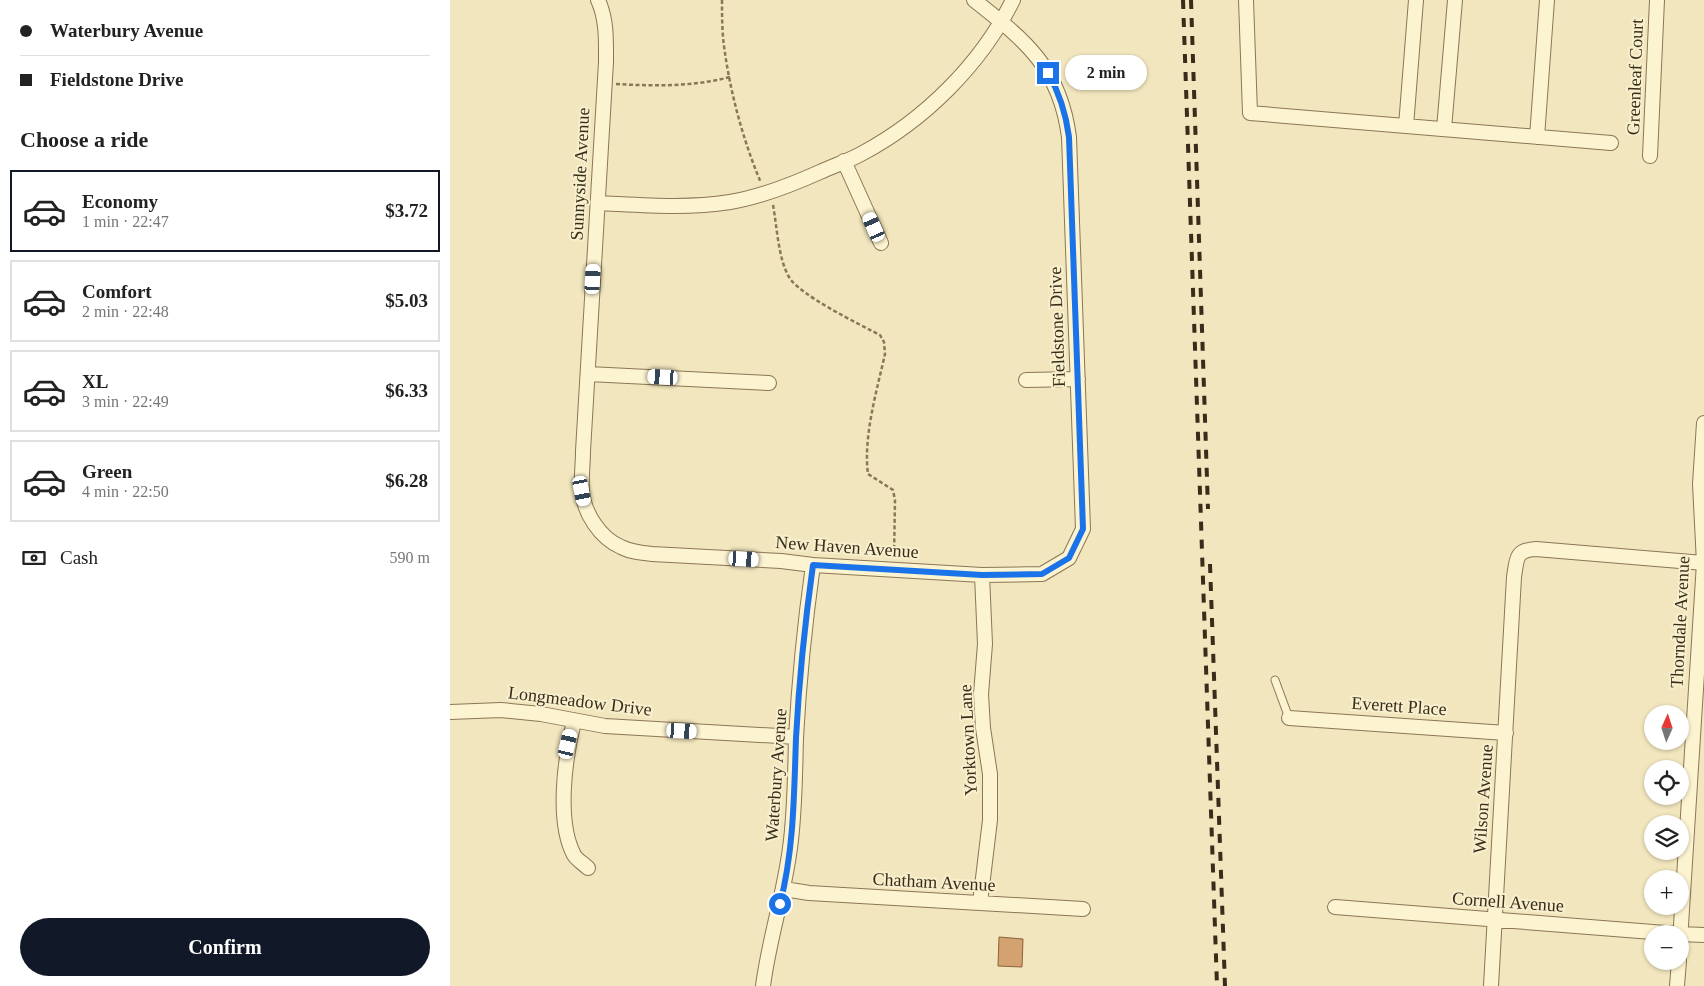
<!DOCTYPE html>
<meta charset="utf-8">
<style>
:root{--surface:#fff;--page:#f2f2f2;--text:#222;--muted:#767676;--line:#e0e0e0;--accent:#111827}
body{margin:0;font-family:Georgia,serif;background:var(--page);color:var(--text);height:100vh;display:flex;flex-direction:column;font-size:19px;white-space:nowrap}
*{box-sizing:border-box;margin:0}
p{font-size:16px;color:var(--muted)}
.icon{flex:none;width:28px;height:28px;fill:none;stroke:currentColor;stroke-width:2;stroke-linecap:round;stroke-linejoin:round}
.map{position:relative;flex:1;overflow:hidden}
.panel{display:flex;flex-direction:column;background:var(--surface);width:450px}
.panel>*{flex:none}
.guide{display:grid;align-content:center;height:110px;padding:0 20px;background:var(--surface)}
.needle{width:32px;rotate:3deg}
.tools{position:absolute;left:1194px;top:705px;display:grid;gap:10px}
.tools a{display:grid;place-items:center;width:45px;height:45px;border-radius:50%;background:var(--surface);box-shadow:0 1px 4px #0004;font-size:25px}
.end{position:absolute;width:22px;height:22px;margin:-11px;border:6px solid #1a73e8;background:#fff;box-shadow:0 0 0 2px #fff}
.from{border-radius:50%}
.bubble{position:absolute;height:35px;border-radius:18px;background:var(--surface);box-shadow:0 1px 4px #0004;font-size:16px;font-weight:600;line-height:35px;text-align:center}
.car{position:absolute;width:15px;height:30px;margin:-15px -8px;border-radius:6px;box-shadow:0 0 4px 1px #0007;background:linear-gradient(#fff 24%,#345 0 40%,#fff 0 76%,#345 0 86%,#fff 0)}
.guide b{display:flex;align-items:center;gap:18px;height:48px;font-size:19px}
.guide b+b{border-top:1px solid var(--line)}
.guide i{width:12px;height:12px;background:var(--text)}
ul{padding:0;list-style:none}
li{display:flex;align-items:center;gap:15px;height:82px;margin:0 10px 8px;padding:0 10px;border:2px solid var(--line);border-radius:0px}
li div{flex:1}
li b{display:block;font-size:19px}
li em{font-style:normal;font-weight:600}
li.on{border-color:var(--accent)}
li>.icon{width:45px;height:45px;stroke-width:1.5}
h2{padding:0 20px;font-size:22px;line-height:60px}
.pay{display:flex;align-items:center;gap:12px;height:55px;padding:0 20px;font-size:19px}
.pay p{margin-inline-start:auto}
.cta{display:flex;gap:10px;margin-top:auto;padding:10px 20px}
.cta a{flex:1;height:58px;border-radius:30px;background:var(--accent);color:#fff;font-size:20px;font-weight:600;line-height:58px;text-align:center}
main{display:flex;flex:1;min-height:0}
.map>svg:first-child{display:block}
</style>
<main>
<section class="panel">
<div class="guide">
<b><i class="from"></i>Waterbury Avenue</b>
<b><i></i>Fieldstone Drive</b>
</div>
<h2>Choose a ride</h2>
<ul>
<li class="on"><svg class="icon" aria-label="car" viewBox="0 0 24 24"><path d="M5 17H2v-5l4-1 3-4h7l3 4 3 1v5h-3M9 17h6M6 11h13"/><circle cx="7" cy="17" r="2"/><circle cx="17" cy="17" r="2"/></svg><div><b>Economy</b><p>1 min · 22:47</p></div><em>$3.72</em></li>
<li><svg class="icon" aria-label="car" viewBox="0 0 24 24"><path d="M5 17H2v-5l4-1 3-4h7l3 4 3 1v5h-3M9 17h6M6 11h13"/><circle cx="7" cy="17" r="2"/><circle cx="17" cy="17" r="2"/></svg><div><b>Comfort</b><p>2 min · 22:48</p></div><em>$5.03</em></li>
<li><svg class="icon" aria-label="car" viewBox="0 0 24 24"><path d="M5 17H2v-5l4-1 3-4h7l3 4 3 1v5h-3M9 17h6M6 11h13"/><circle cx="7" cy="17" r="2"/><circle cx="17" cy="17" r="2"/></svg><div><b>XL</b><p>3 min · 22:49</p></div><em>$6.33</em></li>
<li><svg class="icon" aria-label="car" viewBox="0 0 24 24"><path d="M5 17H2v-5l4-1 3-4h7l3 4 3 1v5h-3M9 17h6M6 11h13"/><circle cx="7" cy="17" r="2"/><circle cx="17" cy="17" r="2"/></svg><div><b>Green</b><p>4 min · 22:50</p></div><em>$6.28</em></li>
</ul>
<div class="pay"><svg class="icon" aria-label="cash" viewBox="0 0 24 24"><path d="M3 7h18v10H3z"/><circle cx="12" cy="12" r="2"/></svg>Cash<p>590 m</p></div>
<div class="cta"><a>Confirm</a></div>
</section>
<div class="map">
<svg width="1254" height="986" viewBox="0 0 1254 986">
<rect width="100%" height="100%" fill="#f1e6bd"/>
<path fill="#d3a270" stroke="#8c6139" d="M 549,937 L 573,939 L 572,967 L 548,966 Z"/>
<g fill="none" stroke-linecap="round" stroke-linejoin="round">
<defs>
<path id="service" d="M 825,680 L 839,718"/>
<path id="minor" d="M 148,0 C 157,20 156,40 156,62 L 133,451 C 133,464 131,478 132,491 C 134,513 150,538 171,547 C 181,552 191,553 202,554 L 331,561 L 363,565 L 532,575 L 592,574 L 619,558 L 633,529 L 619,137 C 610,68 576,41 524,0
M 796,0 L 800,113 L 1161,143
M 956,126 L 966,0
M 994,129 L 1005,0
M 1087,137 L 1097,0
M 1200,156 L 1207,0
M 394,161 L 431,243
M 148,203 C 192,205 236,209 280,202 C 311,197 341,185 370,172 C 383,166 398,161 411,154 C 475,120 531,64 563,0
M 138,374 L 319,383
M 576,380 L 628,379
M 0,712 L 51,710 L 91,714 L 155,726 L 346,737
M 839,718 L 1056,733
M 124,721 C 115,758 106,821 124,855 C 127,860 134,864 138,868
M 334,889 L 359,893 L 633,909
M 530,903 L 540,820 L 540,774 L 533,728 L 531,694 L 535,644 L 532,575
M 885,907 L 1228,934
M 1230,934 L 1254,935
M 1230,941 L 1254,563 L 1250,484 L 1254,423
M 313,986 C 319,939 334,895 340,848 C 345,812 345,775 346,738 C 349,681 355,622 363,565
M 1041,986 L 1064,577 C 1067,559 1065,550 1086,549 L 1254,563
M 1227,986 L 1229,961"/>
</defs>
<use href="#service" stroke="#8b7655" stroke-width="9"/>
<use href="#minor" stroke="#8b7655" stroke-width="16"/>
<path stroke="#8b7655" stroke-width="2.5" stroke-dasharray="4 2.5" stroke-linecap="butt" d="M 272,0 C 272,15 272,31 274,46 C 280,92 293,140 311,183
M 166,84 C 204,86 242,87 280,77
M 323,205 C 327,226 328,258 339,277 C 349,295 409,324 430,335 L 434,342 L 435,354 C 427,390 413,437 418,474 L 443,490 L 445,500 L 444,557"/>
<use href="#service" stroke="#fcf3d1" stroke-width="7"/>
<use href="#minor" stroke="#fcf3d1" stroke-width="14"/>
<path stroke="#392c1b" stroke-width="4" stroke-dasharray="9 9" stroke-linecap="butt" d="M 733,0 L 767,986
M 741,0 L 758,509
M 760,564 L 775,986"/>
</g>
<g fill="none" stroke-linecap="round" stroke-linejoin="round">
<path stroke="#1a73e8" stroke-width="6" d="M 330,904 C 344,850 344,794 346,738 C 349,681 355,622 363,565 L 532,575 L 592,574 L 619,558 L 633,529 L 619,137 C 616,114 610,94 598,73"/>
</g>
<g text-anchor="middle" stroke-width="4" stroke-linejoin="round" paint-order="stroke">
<g font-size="18" fill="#392c1b" stroke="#f8f0cd">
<text transform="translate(1185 77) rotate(-88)" y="6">Greenleaf Court</text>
<text transform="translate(130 174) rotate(-87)" y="6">Sunnyside Avenue</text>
<text transform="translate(607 327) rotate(-92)" y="6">Fieldstone Drive</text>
<text transform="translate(397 547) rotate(4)" y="6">New Haven Avenue</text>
<text transform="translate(1230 622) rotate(-87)" y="6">Thorndale Avenue</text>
<text transform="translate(130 701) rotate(7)" y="6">Longmeadow Drive</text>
<text transform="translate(949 706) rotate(4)" y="6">Everett Place</text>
<text transform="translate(518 740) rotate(-93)" y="6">Yorktown Lane</text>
<text transform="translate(326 775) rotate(-86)" y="6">Waterbury Avenue</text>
<text transform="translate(1033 799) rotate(-86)" y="6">Wilson Avenue</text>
<text transform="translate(484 882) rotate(3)" y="6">Chatham Avenue</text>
<text transform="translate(1058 902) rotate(4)" y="6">Cornell Avenue</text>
</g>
</g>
</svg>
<div class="tools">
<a><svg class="needle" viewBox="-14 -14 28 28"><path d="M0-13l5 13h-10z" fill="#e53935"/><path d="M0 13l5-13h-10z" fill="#767676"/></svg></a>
<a><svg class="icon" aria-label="locate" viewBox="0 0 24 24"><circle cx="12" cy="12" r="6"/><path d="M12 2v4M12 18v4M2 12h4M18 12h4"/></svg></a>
<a><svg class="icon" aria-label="layers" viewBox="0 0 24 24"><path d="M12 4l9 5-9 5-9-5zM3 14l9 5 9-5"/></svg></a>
<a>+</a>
<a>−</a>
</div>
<i class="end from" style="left:330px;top:904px"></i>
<i class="end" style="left:598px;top:73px"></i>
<div class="bubble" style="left:615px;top:55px;width:82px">2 min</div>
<i class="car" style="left:424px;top:227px;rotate:336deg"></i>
<i class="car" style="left:143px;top:279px;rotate:3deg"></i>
<i class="car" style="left:213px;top:377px;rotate:273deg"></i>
<i class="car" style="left:132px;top:491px;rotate:169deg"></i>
<i class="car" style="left:294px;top:559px;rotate:93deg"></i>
<i class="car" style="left:232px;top:731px;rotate:93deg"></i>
<i class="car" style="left:118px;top:744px;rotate:13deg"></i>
</div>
</main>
